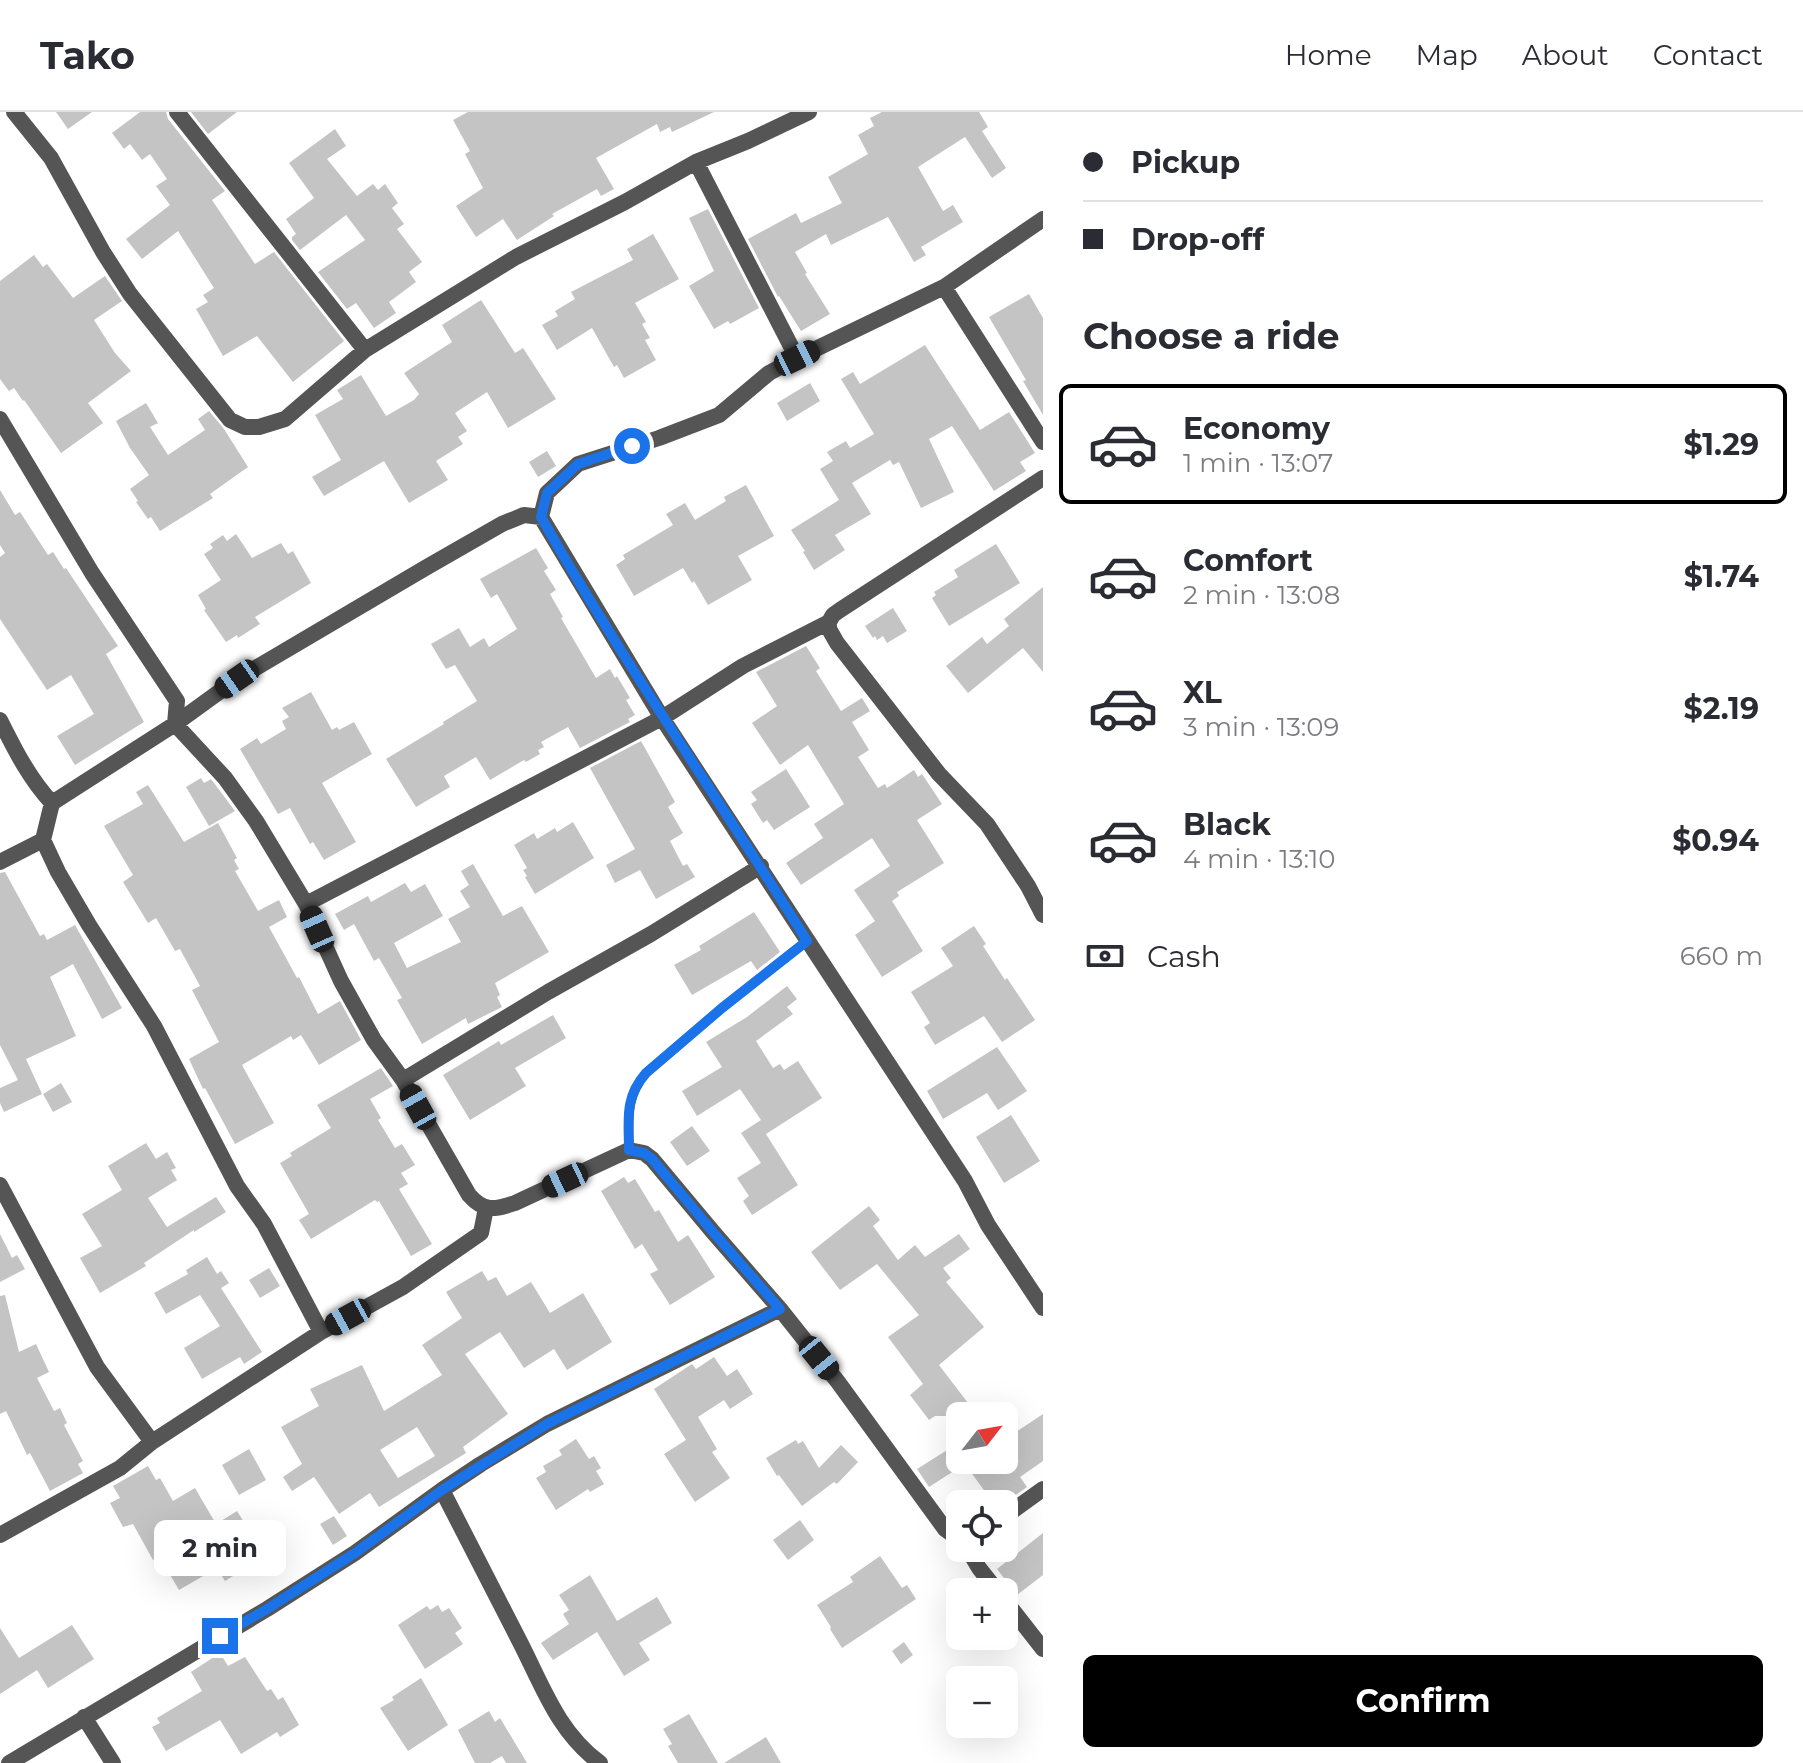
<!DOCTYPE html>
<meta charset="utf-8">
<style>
:root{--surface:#fff;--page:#f7f7f7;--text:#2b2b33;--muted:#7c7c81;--line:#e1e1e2;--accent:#000}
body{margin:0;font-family:Montserrat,sans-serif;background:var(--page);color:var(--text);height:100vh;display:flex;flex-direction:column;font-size:30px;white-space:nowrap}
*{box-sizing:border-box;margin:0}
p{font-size:26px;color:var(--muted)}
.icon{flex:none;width:44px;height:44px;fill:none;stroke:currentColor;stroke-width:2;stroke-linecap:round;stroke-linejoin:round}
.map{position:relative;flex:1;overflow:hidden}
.panel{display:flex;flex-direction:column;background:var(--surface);width:760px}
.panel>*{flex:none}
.guide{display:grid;align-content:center;height:176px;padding:0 40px;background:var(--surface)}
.needle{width:52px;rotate:59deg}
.fabs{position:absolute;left:946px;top:1290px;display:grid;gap:16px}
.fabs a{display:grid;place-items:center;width:72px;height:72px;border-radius:12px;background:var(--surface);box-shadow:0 8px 32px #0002;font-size:40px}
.end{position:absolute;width:36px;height:36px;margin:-18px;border:10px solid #1a73e8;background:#fff;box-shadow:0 0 0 4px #fff}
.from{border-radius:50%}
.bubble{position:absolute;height:56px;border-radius:12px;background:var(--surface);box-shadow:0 8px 32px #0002;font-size:26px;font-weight:700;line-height:56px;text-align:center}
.car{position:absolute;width:24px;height:48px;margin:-24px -12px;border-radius:10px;box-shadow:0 0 6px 2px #0007;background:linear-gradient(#222 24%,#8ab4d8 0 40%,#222 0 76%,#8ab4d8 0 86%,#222 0)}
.guide b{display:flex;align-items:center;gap:28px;height:76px;font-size:30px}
.guide b+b{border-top:2px solid var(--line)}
.guide i{width:20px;height:20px;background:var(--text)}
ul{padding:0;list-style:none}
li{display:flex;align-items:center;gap:24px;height:120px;margin:0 16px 12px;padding:0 24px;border:4px solid transparent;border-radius:12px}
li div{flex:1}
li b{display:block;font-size:30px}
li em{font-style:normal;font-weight:700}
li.selected{border-color:var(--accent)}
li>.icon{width:72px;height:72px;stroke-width:1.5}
h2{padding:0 40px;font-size:36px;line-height:96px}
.pay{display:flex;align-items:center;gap:20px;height:88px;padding:0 40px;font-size:30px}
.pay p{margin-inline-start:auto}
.cta{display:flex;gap:16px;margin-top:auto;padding:16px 40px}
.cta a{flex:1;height:92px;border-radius:12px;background:var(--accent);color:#fff;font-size:32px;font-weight:700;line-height:92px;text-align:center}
header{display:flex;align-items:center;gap:48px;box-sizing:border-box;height:112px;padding:0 40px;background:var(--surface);border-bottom:2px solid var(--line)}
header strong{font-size:38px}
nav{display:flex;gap:44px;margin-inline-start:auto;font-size:28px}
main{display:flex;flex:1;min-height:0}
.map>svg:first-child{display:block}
</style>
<header>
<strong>Tako</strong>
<nav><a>Home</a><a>Map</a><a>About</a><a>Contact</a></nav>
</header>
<main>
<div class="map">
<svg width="1043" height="1651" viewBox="0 0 1043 1651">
<rect width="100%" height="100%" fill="#fff"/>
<path fill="#c4c4c4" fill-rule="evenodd" d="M 56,0 L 92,0 L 68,17 Z
M 140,0 L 166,0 L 168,7 L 225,79 L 212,88 L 255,152 L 274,140 L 344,229 L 293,270 L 257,224 L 223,244 L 196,197 L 208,190 L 203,183 L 214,176 L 178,119 L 142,147 L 126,127 L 170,93 L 156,74 L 167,67 L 150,42 L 142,48 L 130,32 L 124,37 L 112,21 Z
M 191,0 L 237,0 L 208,22 Z
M 468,0 L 714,0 L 672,20 L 670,15 L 660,20 L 657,12 L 596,46 L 614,77 L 601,84 L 597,77 L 552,102 L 554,104 L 517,128 L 503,107 L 476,125 L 456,94 L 483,76 L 465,42 L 470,39 L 453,8 Z
M 882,0 L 979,0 L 988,15 L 982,19 L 1006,56 L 992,66 L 965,25 L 918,55 L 943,99 L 953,93 L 963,110 L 921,135 L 926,143 L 914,150 L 888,105 L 831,133 L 826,122 L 795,140 L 807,161 L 805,162 L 830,202 L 801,219 L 779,184 L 778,185 L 748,127 L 796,101 L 801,111 L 842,91 L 828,65 L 868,42 L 858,23 L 874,14 L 870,6 Z
M 335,17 L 346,34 L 327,47 L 357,84 L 373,72 L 378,78 L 385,72 L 398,91 L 392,96 L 404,112 L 397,117 L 422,150 L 409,160 L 416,170 L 389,190 L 396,201 L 374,216 L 356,191 L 347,197 L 318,160 L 365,128 L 346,103 L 300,138 L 292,128 L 292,125 L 296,122 L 286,107 L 314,86 L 289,51 Z
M 708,97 L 759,196 L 730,212 L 728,209 L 714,217 L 689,174 L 714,159 L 689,106 Z
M 653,122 L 679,167 L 635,191 L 646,210 L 642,212 L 650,226 L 645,228 L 656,248 L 624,266 L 617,253 L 614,255 L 592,216 L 557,238 L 542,213 L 558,204 L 555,199 L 575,187 L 571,180 L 633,148 L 627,137 Z
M 34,143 L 43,155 L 47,152 L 73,186 L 105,164 L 122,189 L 94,208 L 115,241 L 131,259 L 88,291 L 103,311 L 61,341 L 24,288 L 23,289 L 14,276 L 9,279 L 0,267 L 0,169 Z
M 1029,182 L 1043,206 L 1043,303 L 1023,269 L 1026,268 L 989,205 Z
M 481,188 L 515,241 L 523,236 L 556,287 L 508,316 L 487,280 L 455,301 L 467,319 L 458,325 L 463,332 L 436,349 L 448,368 L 409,391 L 384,349 L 324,384 L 312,365 L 341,348 L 315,303 L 343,287 L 337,278 L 361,263 L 386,304 L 414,288 L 419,282 L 404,261 L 452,230 L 442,213 Z
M 925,233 L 980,318 L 1009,300 L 1035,341 L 1020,350 L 1026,359 L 994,379 L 952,314 L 929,327 L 954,380 L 921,396 L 899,350 L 893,353 L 890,348 L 852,371 L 871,402 L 835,423 L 845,438 L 814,458 L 803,440 L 805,439 L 791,418 L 839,388 L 820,357 L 833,349 L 827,340 L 846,329 L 850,336 L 874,322 L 841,267 L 853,260 L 860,272 Z
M 810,271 L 820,289 L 787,309 L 777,291 Z
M 146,291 L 158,311 L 150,315 L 168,343 L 205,318 L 198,307 L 209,299 L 224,317 L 248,355 L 210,382 L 213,386 L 160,419 L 151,405 L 148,407 L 136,390 L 138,389 L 130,377 L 149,363 L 130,336 L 116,309 Z
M 547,339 L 556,354 L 538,365 L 529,350 Z
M 746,373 L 774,424 L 738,444 L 752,468 L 708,493 L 694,469 L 692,471 L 683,456 L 634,484 L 616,453 L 625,447 L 623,443 L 673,413 L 666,402 L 685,391 L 695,408 L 726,389 L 724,385 Z
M 0,378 L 15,403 L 20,400 L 48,443 L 53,440 L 64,457 L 66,456 L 118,534 L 106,542 L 144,610 L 75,653 L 57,624 L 94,602 L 71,563 L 47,578 L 0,507 L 0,445 L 5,441 L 0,433 Z
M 236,422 L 252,446 L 281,431 L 288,442 L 293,439 L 311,471 L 255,505 L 260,512 L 238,526 L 237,523 L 226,530 L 204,498 L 206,497 L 198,483 L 221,468 L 204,442 L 213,436 L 210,432 L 223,423 L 227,429 Z
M 996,432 L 1020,471 L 949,514 L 932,486 L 936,483 L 934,480 L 958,465 L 954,458 Z
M 536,436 L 548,456 L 544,459 L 556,478 L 550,482 L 563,505 L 561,506 L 596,566 L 610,557 L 615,566 L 617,564 L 630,586 L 626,588 L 635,603 L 628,607 L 630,610 L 580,636 L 568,615 L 541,630 L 544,635 L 538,638 L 540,642 L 526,650 L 524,648 L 490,668 L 476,645 L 444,664 L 450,675 L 416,695 L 386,647 L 444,612 L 443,610 L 477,589 L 455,553 L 446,557 L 431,532 L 459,516 L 470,535 L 484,526 L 489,535 L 517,517 L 497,482 L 491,486 L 480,467 Z
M 1043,475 L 1043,560 L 1023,536 L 968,581 L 946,554 L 982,525 L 987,532 L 1009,514 L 1004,507 Z
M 893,496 L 907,519 L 887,531 L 883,524 L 877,528 L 875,524 L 873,526 L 865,514 Z
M 806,534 L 820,556 L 816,559 L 841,599 L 862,586 L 870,599 L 852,610 L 869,638 L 858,645 L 878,676 L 885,672 L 887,676 L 914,658 L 918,665 L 922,662 L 942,692 L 917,708 L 944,751 L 897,780 L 899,784 L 892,789 L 923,839 L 882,865 L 855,823 L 875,809 L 854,778 L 890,754 L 872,726 L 801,773 L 786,751 L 823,726 L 814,712 L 844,692 L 808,633 L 780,653 L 752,611 L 777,594 L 756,560 Z
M 311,580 L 332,618 L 337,615 L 339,618 L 354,610 L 372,642 L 322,671 L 356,730 L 324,748 L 313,730 L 310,732 L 290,696 L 278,702 L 240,637 L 257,626 L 261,632 L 286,617 L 282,609 L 289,605 L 282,596 Z
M 641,629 L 675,690 L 668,695 L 683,721 L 670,729 L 683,754 L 687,752 L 695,765 L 656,787 L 640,758 L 615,771 L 606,753 L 635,737 L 590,656 Z
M 786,657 L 810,695 L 774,718 L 767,708 L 763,711 L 751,692 L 757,688 L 751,680 Z
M 201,666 L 204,671 L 211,667 L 235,699 L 209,714 L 186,675 Z
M 148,673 L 184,730 L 218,711 L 237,746 L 234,748 L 239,757 L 235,759 L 258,799 L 279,788 L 287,805 L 269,815 L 297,866 L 299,865 L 318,902 L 340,889 L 361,928 L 319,953 L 301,923 L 293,928 L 291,924 L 242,953 L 274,1011 L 235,1032 L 205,976 L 203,977 L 189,947 L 219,930 L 192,878 L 200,874 L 180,837 L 175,839 L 156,806 L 148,811 L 123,770 L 133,763 L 104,714 L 143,692 L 136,680 Z
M 573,710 L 594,746 L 535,782 L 525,765 L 527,764 L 523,758 L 527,756 L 514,733 L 534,721 L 537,727 L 555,716 L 557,720 Z
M 473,752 L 503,804 L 522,794 L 549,840 L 495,871 L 500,883 L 497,885 L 502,895 L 468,912 L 466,906 L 422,932 L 397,888 L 402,886 L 379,846 L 374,849 L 354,812 L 344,818 L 335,802 L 368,784 L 371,790 L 405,771 L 411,780 L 425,772 L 443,804 L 394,831 L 407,856 L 461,830 L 448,807 L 470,795 L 460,779 L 469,773 L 461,759 Z
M 5,760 L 40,824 L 44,822 L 47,828 L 75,813 L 122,896 L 102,907 L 73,852 L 50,865 L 76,924 L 26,947 L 42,982 L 4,1000 L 0,991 L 0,976 L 18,968 L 0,933 L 0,761 Z
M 754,800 L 780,840 L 757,858 L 751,849 L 692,883 L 674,853 L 701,838 L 699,834 Z
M 974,814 L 986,832 L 983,834 L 1005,868 L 1007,866 L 1035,908 L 1002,930 L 984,904 L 935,933 L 924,915 L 930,911 L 911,880 L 953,854 L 941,836 Z
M 787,874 L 797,887 L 787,895 L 793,902 L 756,929 L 773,956 L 780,952 L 784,958 L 798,949 L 822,986 L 766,1022 L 798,1073 L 752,1103 L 743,1089 L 749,1084 L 737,1066 L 761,1051 L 741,1021 L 761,1008 L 740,977 L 697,1004 L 682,979 L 722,955 L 706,930 L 747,905 Z
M 553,903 L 566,926 L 515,956 L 526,974 L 470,1008 L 443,963 L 499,929 L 501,933 Z
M 997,935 L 1027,979 L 998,998 L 987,981 L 943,1007 L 927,979 Z
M 381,956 L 393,974 L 370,987 L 381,1006 L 378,1008 L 395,1036 L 402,1032 L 415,1053 L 401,1061 L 408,1072 L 399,1077 L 432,1132 L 411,1144 L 379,1089 L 377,1090 L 375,1088 L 311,1127 L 299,1108 L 309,1102 L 280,1051 L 292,1044 L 290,1041 L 331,1016 L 317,993 Z
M 61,971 L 72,990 L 53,1000 L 43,982 Z
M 1011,1003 L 1040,1049 L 1004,1071 L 976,1025 Z
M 692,1014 L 710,1039 L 687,1054 L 670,1030 Z
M 146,1031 L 156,1047 L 167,1040 L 176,1056 L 171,1058 L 177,1068 L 148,1086 L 167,1115 L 216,1085 L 226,1100 L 194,1120 L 194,1118 L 144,1151 L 146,1154 L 100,1181 L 80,1146 L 102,1134 L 82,1102 L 122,1078 L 108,1054 Z
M 624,1065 L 628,1071 L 635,1067 L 655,1100 L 659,1098 L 678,1130 L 688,1123 L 715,1165 L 670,1193 L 650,1162 L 658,1158 L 642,1132 L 635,1137 L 601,1079 Z
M 869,1094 L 880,1108 L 873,1114 L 898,1148 L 915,1133 L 925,1145 L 959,1122 L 970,1137 L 943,1156 L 951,1166 L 946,1170 L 984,1215 L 939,1253 L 978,1304 L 960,1304 L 960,1322 L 947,1304 L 935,1304 L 929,1308 L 910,1283 L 923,1272 L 888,1225 L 919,1203 L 877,1152 L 840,1178 L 811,1140 Z
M 0,1122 L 12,1146 L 17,1143 L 25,1157 L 0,1170 Z
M 207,1145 L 217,1162 L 221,1159 L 229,1171 L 221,1176 L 262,1240 L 244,1252 L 240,1245 L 202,1267 L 184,1236 L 220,1214 L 200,1183 L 166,1202 L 154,1181 L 188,1162 L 186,1158 Z
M 269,1156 L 280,1174 L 260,1186 L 249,1168 Z
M 482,1159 L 488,1169 L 496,1165 L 507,1184 L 531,1170 L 550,1201 L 583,1181 L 612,1230 L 567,1258 L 554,1237 L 524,1256 L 500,1220 L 465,1242 L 508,1302 L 463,1335 L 466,1341 L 379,1395 L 370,1381 L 339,1402 L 314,1365 L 292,1379 L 283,1365 L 302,1352 L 281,1315 L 319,1294 L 310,1277 L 362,1253 L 384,1299 L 442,1263 L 422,1233 L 462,1206 L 446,1180 ZM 417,1315 L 435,1344 L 398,1366 L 380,1338 Z
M 5,1183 L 19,1240 L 36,1232 L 49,1260 L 37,1266 L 54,1299 L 60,1296 L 67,1311 L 64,1313 L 83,1349 L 78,1352 L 83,1361 L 50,1379 L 30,1341 L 27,1343 L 6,1299 L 0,1302 L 0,1184 Z
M 714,1245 L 727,1264 L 737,1257 L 753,1282 L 730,1297 L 724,1288 L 698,1305 L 717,1337 L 712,1340 L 730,1366 L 695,1390 L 664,1342 L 686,1328 L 654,1277 L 692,1252 L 696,1257 Z
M 1043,1302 L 1043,1349 L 1020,1365 L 1027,1375 L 1003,1392 L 994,1392 L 962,1348 L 1004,1348 L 1004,1328 Z
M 576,1327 L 589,1347 L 594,1344 L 601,1356 L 596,1359 L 604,1372 L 590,1380 L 588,1377 L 556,1398 L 536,1366 L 546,1360 L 543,1354 L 562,1343 L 559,1338 Z
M 796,1328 L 798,1332 L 803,1329 L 819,1356 L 841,1333 L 858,1350 L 837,1372 L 834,1370 L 802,1394 L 779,1363 L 777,1364 L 766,1346 Z
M 960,1330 L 960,1355 L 929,1375 L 917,1357 Z
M 249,1337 L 266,1368 L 239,1383 L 222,1353 Z
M 148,1354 L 156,1368 L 160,1366 L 173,1389 L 195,1376 L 216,1412 L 237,1399 L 265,1444 L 225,1469 L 217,1456 L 179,1478 L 159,1444 L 153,1448 L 133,1412 L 123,1415 L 110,1391 L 120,1386 L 113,1374 Z
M 334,1404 L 347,1424 L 333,1433 L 320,1412 Z
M 800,1408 L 814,1428 L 788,1448 L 773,1428 Z
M 1043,1421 L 1043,1463 L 1017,1483 L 997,1457 Z
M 880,1444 L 902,1476 L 907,1473 L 916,1487 L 842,1536 L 830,1517 L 831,1515 L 817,1493 L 853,1470 L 850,1465 Z
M 590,1463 L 617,1509 L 657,1485 L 672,1511 L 639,1531 L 650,1548 L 624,1564 L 597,1520 L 553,1548 L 541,1531 L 569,1512 L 563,1502 L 569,1498 L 559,1483 Z
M 438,1493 L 442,1500 L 449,1496 L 462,1516 L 455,1521 L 463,1532 L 425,1557 L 398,1513 L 427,1494 L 430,1498 Z
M 72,1513 L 94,1547 L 48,1576 L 37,1558 L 0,1582 L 0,1516 L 19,1546 Z
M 904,1530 L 913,1543 L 901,1552 L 892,1539 Z
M 220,1541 L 228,1554 L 245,1545 L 267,1579 L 271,1577 L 278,1588 L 283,1585 L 299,1613 L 280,1625 L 277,1620 L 241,1642 L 220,1608 L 166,1639 L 152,1615 L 160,1611 L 157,1606 L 202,1579 L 191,1560 Z
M 421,1566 L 448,1613 L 408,1639 L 380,1596 L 394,1588 L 392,1585 Z
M 489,1599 L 495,1610 L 500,1606 L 527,1651 L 506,1651 L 502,1644 L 490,1651 L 475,1651 L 458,1618 Z
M 689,1602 L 718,1651 L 678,1651 L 668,1634 L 672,1632 L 663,1617 Z
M 766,1625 L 781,1651 L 724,1651 Z"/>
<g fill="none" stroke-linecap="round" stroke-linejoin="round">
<path stroke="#555" stroke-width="9" d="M 629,1038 C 629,1008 625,986 646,961 L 722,896 L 807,829"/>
<path stroke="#555" stroke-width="16" d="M 14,0 L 51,46 L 103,140 L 130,182 L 230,308 L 245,315 L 259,315 L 285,307 L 365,238 L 516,145 L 625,90 L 696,50 L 748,29 L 809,0
M 177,0 L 365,238
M 696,50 L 797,246 L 769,261 L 719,303 L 659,326 L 578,352 L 547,381 L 541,405 L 662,606 L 965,1069 L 988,1113 L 1043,1196
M 944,175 L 1043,107
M 797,246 L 944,175 L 1043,330
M 0,307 L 92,461 L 177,589 L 175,612 L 225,666 L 256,709 L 306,792 L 341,869 L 374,928 L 403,968 L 469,1083 C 484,1100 494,1098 515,1091 L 629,1038 L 644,1041 L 652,1047 L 713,1120 L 780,1197 L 838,1270 L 945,1417 L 960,1428
M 829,510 L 829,517 L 837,531 L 939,662 L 987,712 L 1028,774 L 1043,803
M 0,608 C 15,638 29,666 52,691
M 0,750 L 43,728
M 306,792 L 662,606 L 743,554 L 829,510 L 833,503 L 840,498 L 1043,366
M 403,968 L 548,880 L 651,822 L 761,754
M 0,1073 L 97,1255 L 152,1330
M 321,1220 L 264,1112 L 237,1074 L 154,914 L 89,813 L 58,760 L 43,728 L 52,691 L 175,612 L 237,567 L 427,455 L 502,412 L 524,403 L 541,405
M 442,1378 C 468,1429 494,1480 520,1530 C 543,1575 558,1620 600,1651
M 1004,1405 L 1043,1377
M 0,1423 L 120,1356 L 152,1330 L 321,1220 L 403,1175 L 481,1121 L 486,1096
M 967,1436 L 979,1456 L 998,1480
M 1004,1487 L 1043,1537
M 84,1605 L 113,1651
M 9,1651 L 267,1497 L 355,1441 L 442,1378 L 481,1352 L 547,1312 L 780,1197"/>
</g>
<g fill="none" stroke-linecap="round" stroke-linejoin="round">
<path stroke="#1a73e8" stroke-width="10" d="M 220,1524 L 267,1497 L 355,1441 L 442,1378 L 547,1312 L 780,1197 L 713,1120 L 652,1047 L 644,1041 L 629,1038 C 629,1008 624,986 646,961 L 722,896 L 807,829 C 719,687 623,550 541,405 L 547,381 L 578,352 L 632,334"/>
</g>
</svg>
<div class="fabs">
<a><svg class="needle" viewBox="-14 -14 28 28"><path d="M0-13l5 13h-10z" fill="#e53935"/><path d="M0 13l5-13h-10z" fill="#7c7c81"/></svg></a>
<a><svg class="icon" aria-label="locate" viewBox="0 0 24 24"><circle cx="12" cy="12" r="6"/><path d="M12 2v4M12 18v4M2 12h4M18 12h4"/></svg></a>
<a>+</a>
<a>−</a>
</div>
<i class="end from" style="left:632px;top:334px"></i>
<i class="end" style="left:220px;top:1524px"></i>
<div class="bubble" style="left:154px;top:1408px;width:132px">2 min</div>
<i class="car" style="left:797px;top:246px;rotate:64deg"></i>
<i class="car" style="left:237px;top:567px;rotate:235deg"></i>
<i class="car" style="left:317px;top:817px;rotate:336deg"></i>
<i class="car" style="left:418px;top:995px;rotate:331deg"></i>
<i class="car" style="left:565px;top:1068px;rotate:245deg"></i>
<i class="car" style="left:348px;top:1205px;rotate:241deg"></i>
<i class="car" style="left:819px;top:1246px;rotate:141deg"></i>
</div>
<section class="panel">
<div class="guide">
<b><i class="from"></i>Pickup</b>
<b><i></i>Drop-off</b>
</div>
<h2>Choose a ride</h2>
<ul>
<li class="selected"><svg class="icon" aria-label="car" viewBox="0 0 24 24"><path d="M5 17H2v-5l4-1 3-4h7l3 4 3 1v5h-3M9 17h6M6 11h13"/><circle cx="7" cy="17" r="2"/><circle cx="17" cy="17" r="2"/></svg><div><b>Economy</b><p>1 min · 13:07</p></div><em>$1.29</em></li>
<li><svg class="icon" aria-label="car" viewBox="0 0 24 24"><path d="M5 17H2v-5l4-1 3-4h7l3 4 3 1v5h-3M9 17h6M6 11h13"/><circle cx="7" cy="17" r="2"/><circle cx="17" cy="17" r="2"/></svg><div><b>Comfort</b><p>2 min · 13:08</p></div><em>$1.74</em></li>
<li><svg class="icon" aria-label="car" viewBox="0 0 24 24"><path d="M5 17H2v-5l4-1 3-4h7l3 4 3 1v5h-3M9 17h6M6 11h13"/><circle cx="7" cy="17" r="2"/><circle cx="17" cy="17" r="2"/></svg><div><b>XL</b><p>3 min · 13:09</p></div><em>$2.19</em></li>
<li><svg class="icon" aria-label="car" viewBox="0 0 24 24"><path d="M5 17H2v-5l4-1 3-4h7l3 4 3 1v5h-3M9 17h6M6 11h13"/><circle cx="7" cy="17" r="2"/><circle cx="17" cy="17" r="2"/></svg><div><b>Black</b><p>4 min · 13:10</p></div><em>$0.94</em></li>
</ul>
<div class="pay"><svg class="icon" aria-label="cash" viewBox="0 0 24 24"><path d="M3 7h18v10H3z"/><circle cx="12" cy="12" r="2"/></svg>Cash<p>660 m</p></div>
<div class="cta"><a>Confirm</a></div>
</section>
</main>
